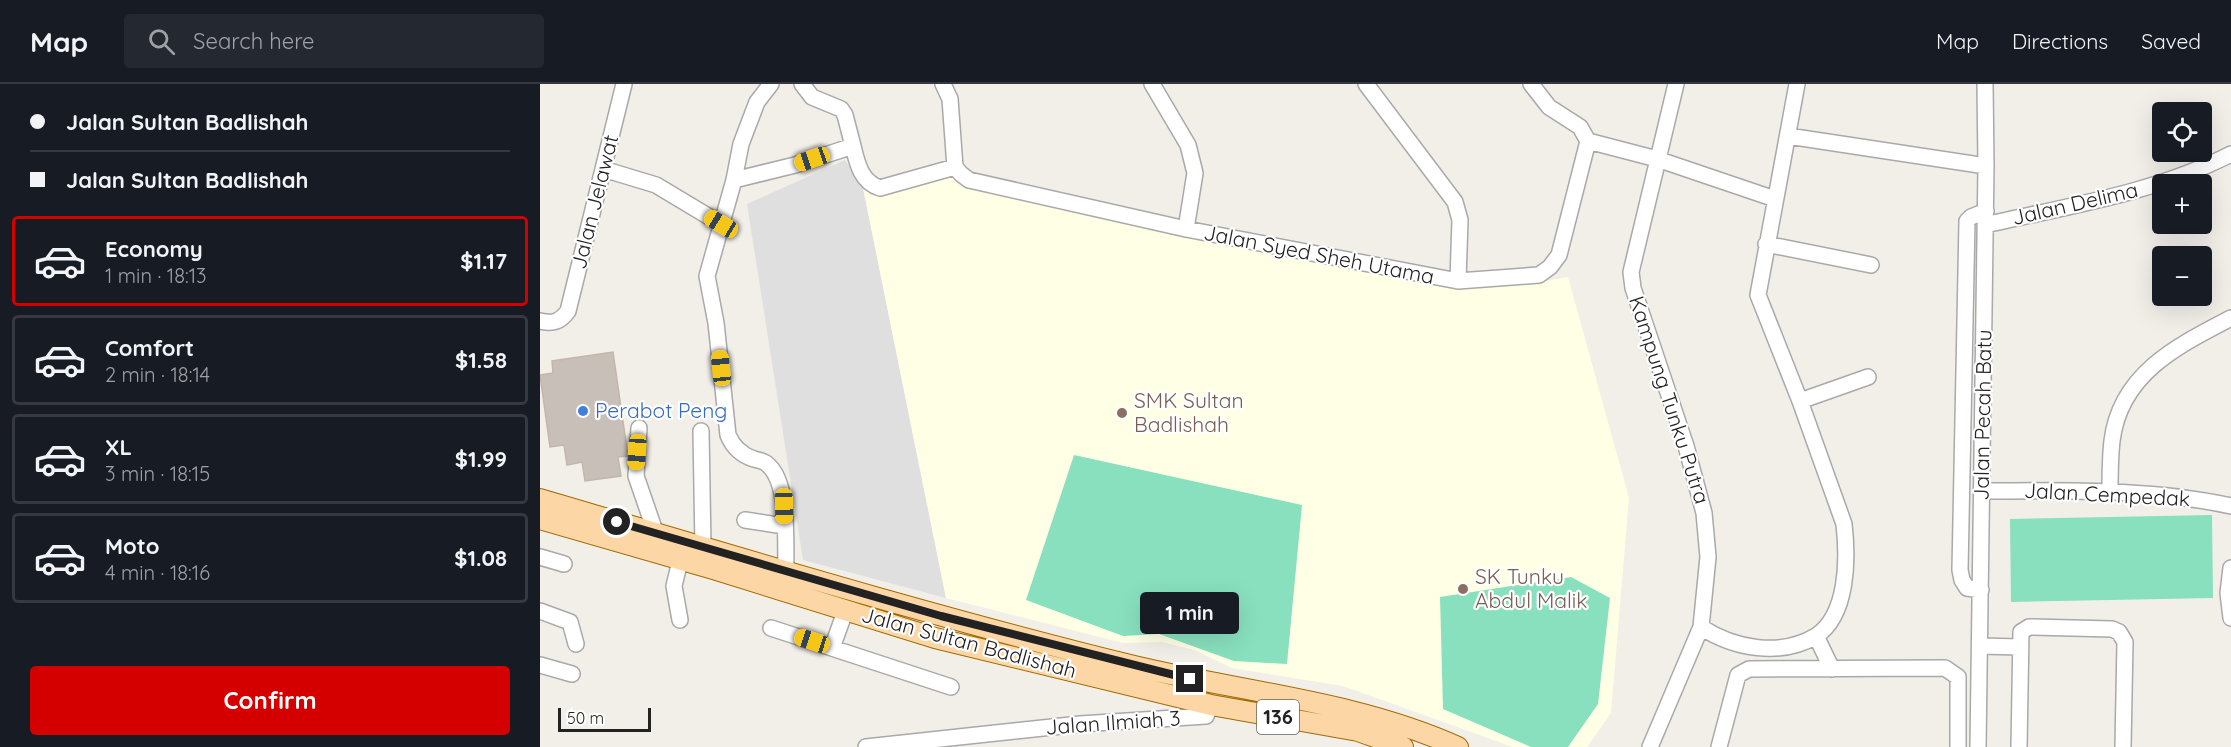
<!DOCTYPE html>
<meta charset="utf-8">
<style>
:root{--surface:#171b24;--page:#242831;--text:#f1f3f6;--muted:#9ea1a6;--line:#363941;--accent:#d40000}
body{margin:0;font-family:Quicksand,sans-serif;background:var(--page);color:var(--text);height:100vh;display:flex;flex-direction:column;font-size:22px;white-space:nowrap}
*{box-sizing:border-box;margin:0}
p{font-size:20px;color:var(--muted)}
.icon{flex:none;width:33px;height:33px;fill:none;stroke:currentColor;stroke-width:2;stroke-linecap:round;stroke-linejoin:round}
.map{position:relative;flex:1;overflow:hidden}
.panel{display:flex;flex-direction:column;background:var(--surface);width:540px}
.panel>*{flex:none}
.guide{display:grid;align-content:center;height:132px;padding:0 30px;background:var(--surface)}
.controls{position:absolute;left:1612px;top:18px;display:grid;gap:12px}
.controls a{display:grid;place-items:center;width:60px;height:60px;border-radius:6px;background:var(--surface);box-shadow:0 6px 24px #0002;font-size:30px}
.scale{position:absolute;left:18px;bottom:15px;width:93px;box-sizing:border-box;padding-left:6px;border:3px solid #222;border-top:0;font-size:16px;line-height:21px;white-space:nowrap;color:#222;-webkit-text-stroke:4px #fff;paint-order:stroke}
.end{position:absolute;width:27px;height:27px;margin:-14px;border:8px solid #222;background:#fff;box-shadow:0 0 0 3px #fff}
.from{border-radius:50%}
.bubble{position:absolute;height:42px;border-radius:6px;background:var(--surface);box-shadow:0 6px 24px #0002;font-size:20px;font-weight:800;line-height:42px;text-align:center}
.car{position:absolute;width:18px;height:36px;margin:-18px -9px;border-radius:8px;box-shadow:0 0 4px 2px #0007;background:linear-gradient(#f5c518 24%,#345 0 40%,#f5c518 0 76%,#345 0 86%,#f5c518 0)}
.guide b{display:flex;align-items:center;gap:21px;height:57px;font-size:22px}
.guide b+b{border-top:2px solid var(--line)}
.guide i{width:15px;height:15px;background:var(--text)}
ul{padding:0;list-style:none}
li{display:flex;align-items:center;gap:18px;height:90px;margin:0 12px 9px;padding:0 18px;border:3px solid var(--line);border-radius:6px}
li div{flex:1}
li b{display:block;font-size:22px}
li em{font-style:normal;font-weight:800}
li.on{border-color:var(--accent)}
li>.icon{width:54px;height:54px;stroke-width:1.5}
.action{display:flex;gap:12px;margin-top:auto;padding:12px 30px}
.action a{flex:1;height:69px;border-radius:6px;background:var(--accent);color:#fff;font-size:24px;font-weight:800;line-height:69px;text-align:center}
header{display:flex;align-items:center;gap:36px;box-sizing:border-box;height:84px;padding:0 30px;background:var(--surface);border-bottom:2px solid var(--line)}
header strong{font-size:28px}
nav{display:flex;gap:33px;margin-inline-start:auto;font-size:21px}
.search{width:420px;height:54px;background:var(--page);display:flex;align-items:center;gap:15px;box-sizing:border-box;padding:0 21px;border-radius:6px;color:var(--muted);font-size:22px}
main{display:flex;flex:1;min-height:0}
.map>svg:first-child{display:block}
</style>
<header>
<strong>Map</strong>
<div class="search"><svg class="icon" aria-label="search" viewBox="0 0 24 24"><circle cx="10" cy="10" r="6"/><path d="M15 15l6 6"/></svg>Search here</div>
<nav><a>Map</a><a>Directions</a><a>Saved</a></nav>
</header>
<main>
<section class="panel">
<div class="guide">
<b><i class="from"></i>Jalan Sultan Badlishah</b>
<b><i></i>Jalan Sultan Badlishah</b>
</div>
<ul>
<li class="on"><svg class="icon" aria-label="car" viewBox="0 0 24 24"><path d="M5 17H2v-5l4-1 3-4h7l3 4 3 1v5h-3M9 17h6M6 11h13"/><circle cx="7" cy="17" r="2"/><circle cx="17" cy="17" r="2"/></svg><div><b>Economy</b><p>1 min · 18:13</p></div><em>$1.17</em></li>
<li><svg class="icon" aria-label="car" viewBox="0 0 24 24"><path d="M5 17H2v-5l4-1 3-4h7l3 4 3 1v5h-3M9 17h6M6 11h13"/><circle cx="7" cy="17" r="2"/><circle cx="17" cy="17" r="2"/></svg><div><b>Comfort</b><p>2 min · 18:14</p></div><em>$1.58</em></li>
<li><svg class="icon" aria-label="car" viewBox="0 0 24 24"><path d="M5 17H2v-5l4-1 3-4h7l3 4 3 1v5h-3M9 17h6M6 11h13"/><circle cx="7" cy="17" r="2"/><circle cx="17" cy="17" r="2"/></svg><div><b>XL</b><p>3 min · 18:15</p></div><em>$1.99</em></li>
<li><svg class="icon" aria-label="car" viewBox="0 0 24 24"><path d="M5 17H2v-5l4-1 3-4h7l3 4 3 1v5h-3M9 17h6M6 11h13"/><circle cx="7" cy="17" r="2"/><circle cx="17" cy="17" r="2"/></svg><div><b>Moto</b><p>4 min · 18:16</p></div><em>$1.08</em></li>
</ul>
<div class="action"><a>Confirm</a></div>
</section>
<div class="map">
<svg width="1691" height="663" viewBox="0 0 1691 663">
<rect width="100%" height="100%" fill="#f2efe9"/>
<path fill="#e0dfdf" d="M 305,76 L 323,104 L 406,514 L 263,476 L 207,120 Z"/>
<path fill="#ffffe5" d="M 408,86 L 920,200 L 994,199 L 1028,193 L 1089,414 L 1071,629 L 1047,663 L 973,663 L 803,602 L 692,584 L 654,566 L 622,558 L 583,559 L 406,514 L 323,104 Z"/>
<path fill="#88e0be" d="M 534,371 L 762,421 L 747,580 L 694,577 L 619,550 L 583,552 L 486,516 Z
M 1672,431 L 1673,514 L 1471,518 L 1470,435 Z
M 1031,493 L 1070,514 L 1058,620 L 1028,663 L 991,663 L 903,625 L 900,513 Z"/>
<path fill="#c7bfb8" stroke="#c4b6ab" stroke-width="1.5" d="M 73,268 L 88,372 L 78,373 L 81,392 L 45,397 L 42,378 L 27,381 L 24,361 L 10,363 L 0,291 L 13,289 L 12,277 Z"/>
<g fill="none" stroke-linecap="round" stroke-linejoin="round">
<defs>
<path id="minor" d="M 231,0 L 217,18 L 201,60 L 194,96 L 167,192 L 176,239 L 188,351 C 193,363 201,371 214,375 C 218,376 224,377 227,380 C 250,398 245,459 246,487
M 262,0 L 272,13 L 301,25 L 305,31 L 313,62
M 403,0 L 410,15 L 415,83 L 421,90 L 429,96 L 646,145 L 918,197 L 999,191 L 1010,183 L 1019,171 L 1048,57
M 612,0 L 648,61 L 655,89 L 646,145
M 826,0 L 915,118 L 920,136 L 918,197
M 991,0 L 1009,23 L 1040,43 L 1048,57
M 1257,0 L 1218,211 L 1260,317 L 1304,440 C 1308,475 1308,531 1276,552
M 1248,52 L 1446,82
M 1048,57 L 1117,75 L 1235,115
M 63,85 L 116,101 L 181,140
M 194,96 L 255,81 L 313,62 C 317,79 321,98 340,104 L 415,83
M 1445,141 C 1528,122 1615,109 1691,70
M 1226,160 L 1331,181
M 0,237 C 13,240 20,238 28,227 L 84,0
M 1260,317 L 1328,293
M 99,344 L 96,392 L 116,450
M 161,347 L 163,464
M 1441,407 C 1524,407 1610,404 1691,422
M 1570,408 C 1570,391 1570,374 1572,357 C 1580,290 1637,262 1691,234
M 205,436 L 244,442
M 0,473 L 24,480
M 1691,484 L 1688,509 L 1691,534
M 1441,506 L 1427,504 L 1422,496 L 1420,486 L 1427,137 L 1431,133 L 1446,127
M 0,527 L 30,538 L 36,560
M 140,536 L 134,502 L 140,477
M 1161,543 C 1194,565 1241,573 1276,552 L 1292,585
M 231,544 L 411,603
M 1440,562 L 1480,563
M 292,564 L 306,525
M 0,581 L 32,590
M 326,663 L 540,640 L 666,632 L 671,621
M 1110,663 L 1161,543 L 1168,473 L 1164,429 L 1146,362 L 1093,204 L 1091,188 L 1136,0
M 1179,663 L 1198,591 L 1209,585 L 1405,584 L 1418,593 L 1418,663
M 1438,663 L 1446,82 L 1445,0
M 1479,663 L 1481,548 L 1489,543 L 1572,545 L 1579,548 L 1585,558 L 1583,663"/>
<path id="major" d="M 0,415 C 197,473 394,533 594,582 C 702,608 816,617 918,663
M 0,435 L 173,485 L 395,554 L 671,621 L 818,647 L 863,663"/>
</defs>
<use href="#minor" stroke="#a9a9a9" stroke-width="18"/>
<use href="#major" stroke="#a06b00" stroke-width="22"/>
<use href="#minor" stroke="#fff" stroke-width="15"/>
<use href="#major" stroke="#fcd6a4" stroke-width="20"/>
</g>
<g fill="none" stroke-linecap="round" stroke-linejoin="round">
<path stroke="#222" stroke-width="8" d="M 77,438 L 401,532 L 650,595"/>
</g>
<circle fill="#3f7fe0" stroke="#fff" stroke-width="2" cx="43" cy="327" r="6"/>
<g fill="#8d6e63" stroke="#fff" stroke-width="2">
<circle cx="582" cy="329" r="6"/>
<circle cx="923" cy="505" r="6"/>
</g>
<g text-anchor="middle" stroke-width="4.5" stroke-linejoin="round" paint-order="stroke">
<rect fill="#fff" stroke="#646464" stroke-width="1.5" x="717" y="616" width="42" height="34" rx="4.5"/>
<g font-size="20" font-weight="bold" fill="#222">
<text x="738" y="640">136</text>
</g>
<g font-size="21" fill="#222" stroke="#fff">
<text transform="translate(55 118) rotate(-76)" y="7">Jalan Jelawat</text>
<text transform="translate(1535 120) rotate(-13)" y="7">Jalan Delima</text>
<text transform="translate(779 171) rotate(11)" y="7">Jalan Syed Sheh Utama</text>
<text transform="translate(1129 316) rotate(72)" y="7">Kampung Tunku Putra</text>
<text transform="translate(1443 331) rotate(-89)" y="7">Jalan Pecah Batu</text>
<text transform="translate(1567 411) rotate(3)" y="7">Jalan Cempedak</text>
<text transform="translate(429 559) rotate(15)" y="7">Jalan Sultan Badlishah</text>
<text transform="translate(573 639) rotate(-4)" y="7">Jalan Ilmiah 3</text>
</g>
<g font-size="21" fill="#785e54" stroke="#fff" text-anchor="start">
<text x="594" y="324">SMK Sultan<tspan x="594" dy="24">Badlishah</tspan></text>
<text x="935" y="500">SK Tunku<tspan x="935" dy="24">Abdul Malik</tspan></text>
</g>
<g font-size="21" fill="#366cbe" stroke="#fff" text-anchor="start">
<text x="55" y="334">Perabot Peng</text>
</g>
</g>
</svg>
<div class="controls">
<a><svg class="icon" aria-label="locate" viewBox="0 0 24 24"><circle cx="12" cy="12" r="6"/><path d="M12 2v4M12 18v4M2 12h4M18 12h4"/></svg></a>
<a>+</a>
<a>−</a>
</div>
<div class="scale">50 m</div>
<i class="end from" style="left:77px;top:438px"></i>
<i class="end" style="left:650px;top:595px"></i>
<div class="bubble" style="left:600px;top:508px;width:99px">1 min</div>
<i class="car" style="left:272px;top:75px;rotate:251deg"></i>
<i class="car" style="left:181px;top:140px;rotate:301deg"></i>
<i class="car" style="left:181px;top:284px;rotate:354deg"></i>
<i class="car" style="left:97px;top:368px;rotate:184deg"></i>
<i class="car" style="left:244px;top:422px;rotate:179deg"></i>
<i class="car" style="left:272px;top:557px;rotate:288deg"></i>
</div>
</main>
